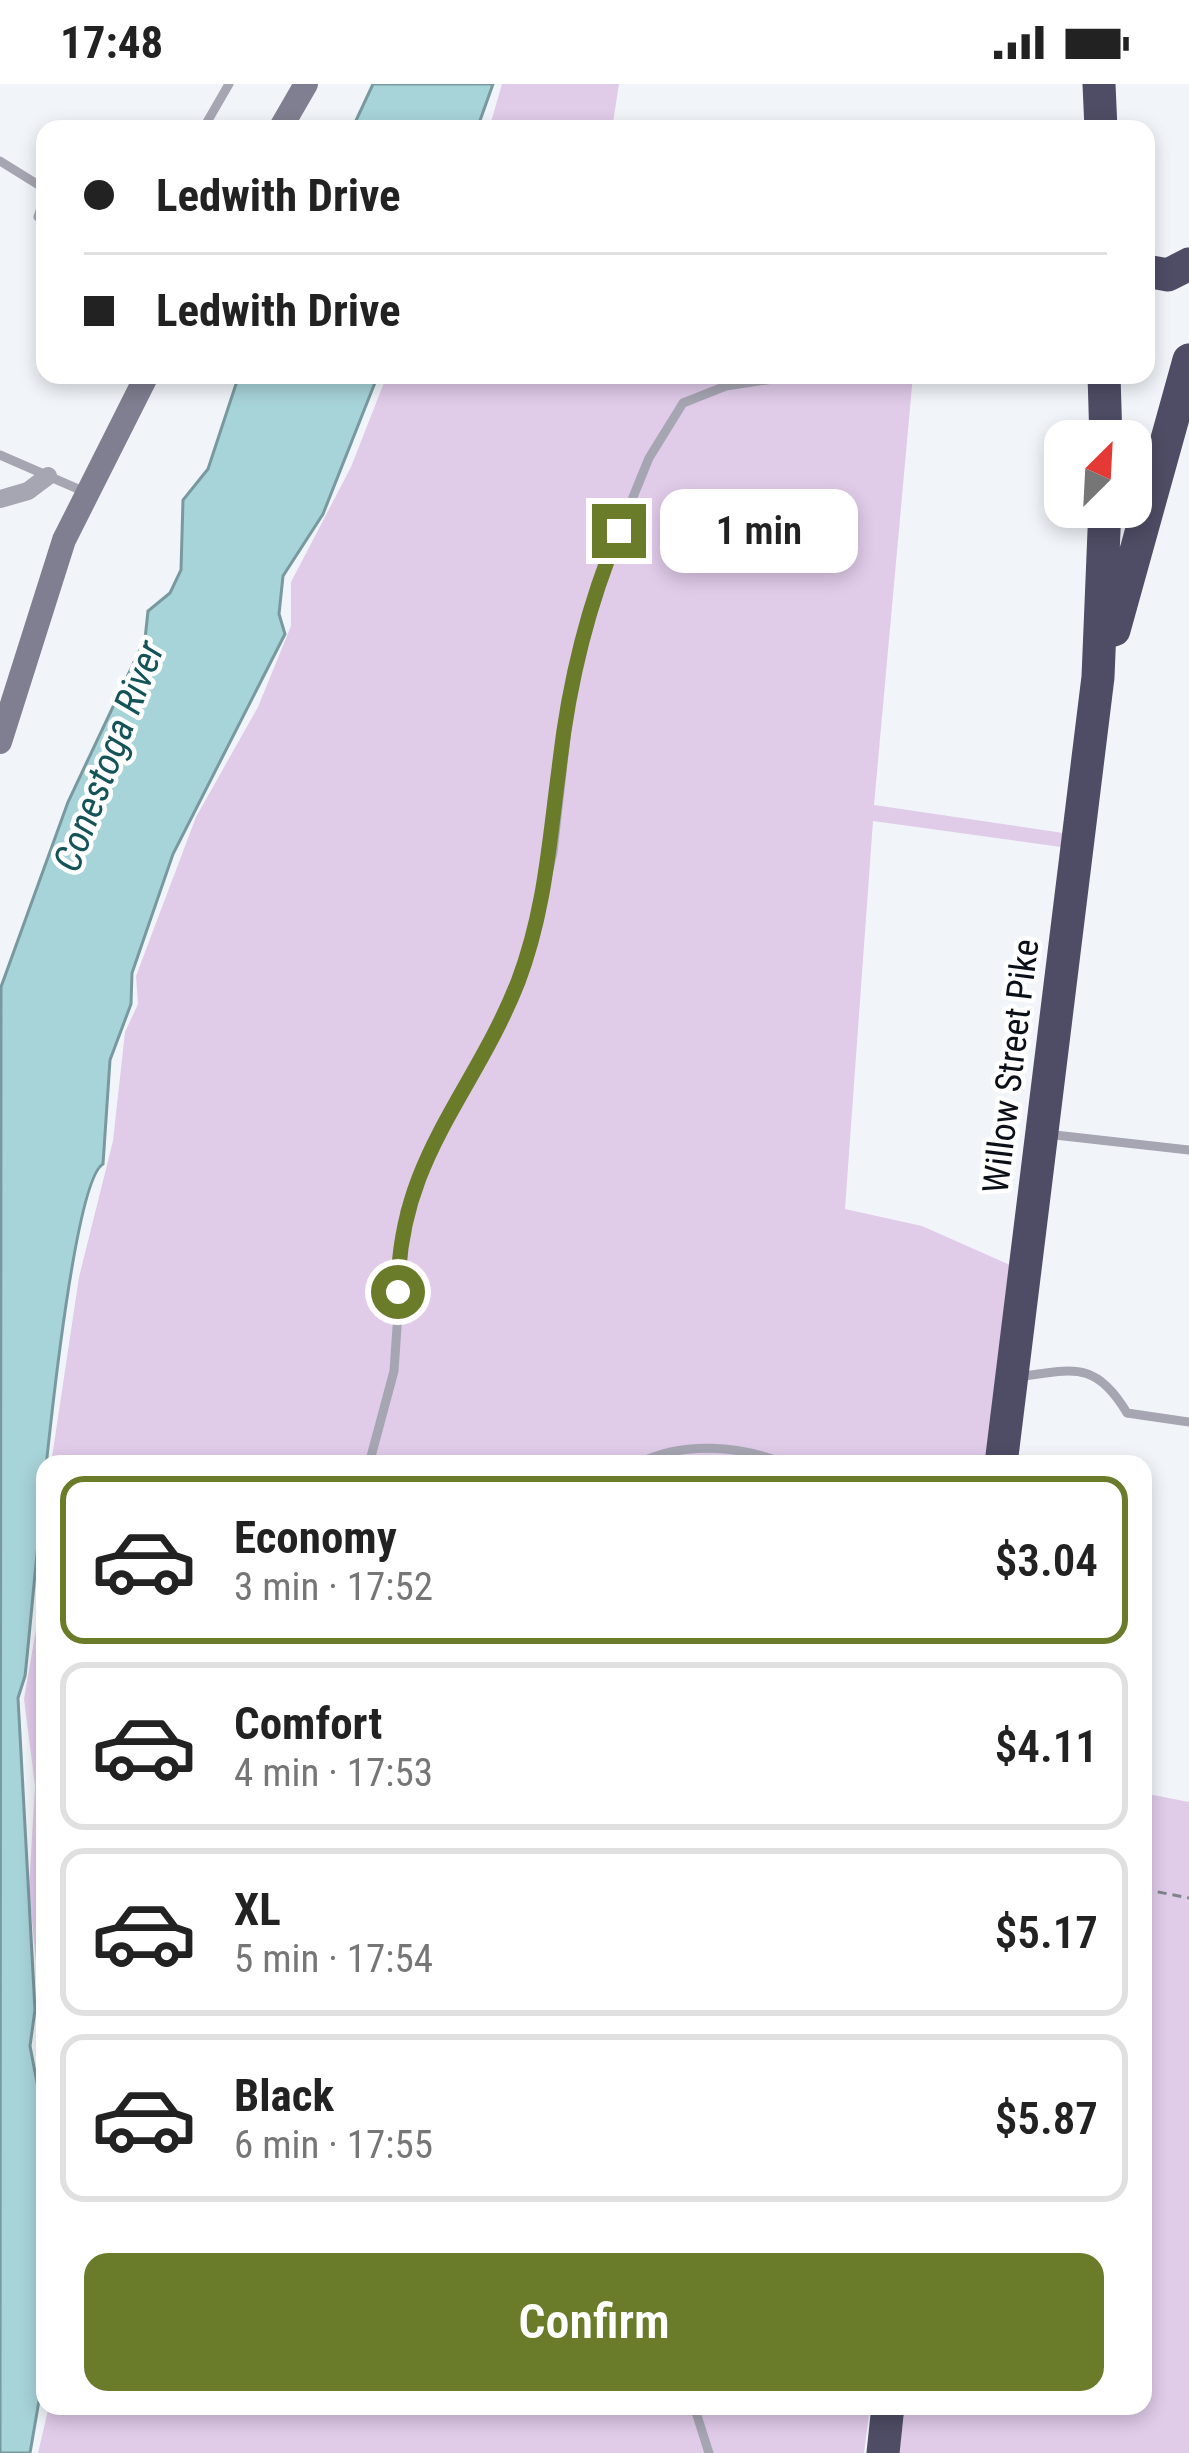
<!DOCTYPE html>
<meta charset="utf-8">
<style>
:root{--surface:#fff;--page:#f6f6f6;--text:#222;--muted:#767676;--line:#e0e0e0;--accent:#6a7b29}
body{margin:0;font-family:"Roboto Condensed",sans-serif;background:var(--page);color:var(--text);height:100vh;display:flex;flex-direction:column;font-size:45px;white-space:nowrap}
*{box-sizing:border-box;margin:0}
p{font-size:39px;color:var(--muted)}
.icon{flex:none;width:66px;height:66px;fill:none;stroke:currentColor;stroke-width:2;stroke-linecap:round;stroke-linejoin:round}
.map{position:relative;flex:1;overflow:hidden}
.sheet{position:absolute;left:36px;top:1371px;width:1116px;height:960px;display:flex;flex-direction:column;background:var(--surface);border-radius:24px;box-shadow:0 6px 18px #0003}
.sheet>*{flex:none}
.banner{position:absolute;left:36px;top:36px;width:1119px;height:264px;border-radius:24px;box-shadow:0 6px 18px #0003;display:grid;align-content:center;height:264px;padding:0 48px;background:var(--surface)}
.needle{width:78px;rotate:24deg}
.fabs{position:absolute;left:1044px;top:336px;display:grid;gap:24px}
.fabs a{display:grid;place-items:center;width:108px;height:108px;border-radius:24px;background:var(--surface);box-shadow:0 6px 18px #0003;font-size:60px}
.end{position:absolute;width:54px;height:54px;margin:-27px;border:15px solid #6a7b29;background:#fff;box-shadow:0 0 0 6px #fff}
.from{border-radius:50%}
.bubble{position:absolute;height:84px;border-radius:24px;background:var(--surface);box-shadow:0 6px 18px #0003;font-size:39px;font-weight:600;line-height:84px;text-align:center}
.banner b{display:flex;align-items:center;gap:42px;height:114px;font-size:45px}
.banner b+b{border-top:3px solid var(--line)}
.banner i{width:30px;height:30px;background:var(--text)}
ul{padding:21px 0 0;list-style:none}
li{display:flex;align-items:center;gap:36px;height:168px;margin:0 24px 18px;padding:0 24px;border:6px solid var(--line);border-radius:24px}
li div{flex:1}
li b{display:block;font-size:45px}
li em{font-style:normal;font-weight:600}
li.on{border-color:var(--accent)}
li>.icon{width:108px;height:108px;stroke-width:1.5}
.cta{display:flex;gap:24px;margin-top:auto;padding:24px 48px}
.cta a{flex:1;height:138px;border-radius:24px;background:var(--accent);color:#fff;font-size:48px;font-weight:600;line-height:138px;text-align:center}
.status{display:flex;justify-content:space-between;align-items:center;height:84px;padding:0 60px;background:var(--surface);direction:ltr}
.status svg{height:33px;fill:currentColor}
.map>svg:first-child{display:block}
</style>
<div class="status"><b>17:48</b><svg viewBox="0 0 49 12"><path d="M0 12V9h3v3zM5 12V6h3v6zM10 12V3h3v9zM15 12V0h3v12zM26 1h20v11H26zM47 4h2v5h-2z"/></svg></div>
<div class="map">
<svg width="1189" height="2369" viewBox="0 0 1189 2369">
<rect width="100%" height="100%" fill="#f1f5fa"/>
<path fill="#e0cbe9" d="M 502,0 L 619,0 L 612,45 L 489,45 Z
M 387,291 L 913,291 L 874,721 L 1063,749 L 1061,763 L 873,737 L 845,1125 L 922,1142 L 1010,1181 L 988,1380 L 51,1380 L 79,1193 L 113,1057 L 125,948 L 138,920 L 136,892 L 196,733 L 258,623 L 291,542 L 291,498 L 351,383 Z
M 45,1493 L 45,1974 L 29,1804 L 35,1702 L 24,1615 Z
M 1143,1709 L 1189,1718 L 1189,2369 L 899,2369 L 905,2322 L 1143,2322 Z
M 49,2322 L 870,2322 L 864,2369 L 38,2369 Z"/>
<path fill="#a7d4d9" stroke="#78999f" stroke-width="3" d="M 373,0 L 493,0 L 477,45 L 352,45 Z
M 239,291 L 378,291 L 323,430 L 283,492 L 279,530 L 285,550 L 173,770 L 132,889 L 131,920 L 110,976 L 103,1080 C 66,1101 33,1524 25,1592 L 18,1614 L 35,1926 L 30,1962 L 39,2009 L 45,2282 L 30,2369 L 0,2369 L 1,903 L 68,718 L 145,555 L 148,527 L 170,509 L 181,486 L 183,416 L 208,385 Z"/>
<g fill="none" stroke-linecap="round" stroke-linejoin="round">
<path stroke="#7e8289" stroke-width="3" stroke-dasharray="9 6" stroke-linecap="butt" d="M 1143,1805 L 1189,1814"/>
<path stroke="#a6a5b2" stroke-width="9" d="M 203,45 L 229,0
M 0,77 L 45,105
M 45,112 L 38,133 L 45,137
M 0,371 L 85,408
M 1046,1050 L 1189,1066
M 1017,1293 C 1072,1286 1095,1275 1127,1329 L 1189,1338
M 369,1380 L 394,1287 L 405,1127 L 432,1059 L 501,934 L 532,859 L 553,768 L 572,600 L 604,484 L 649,374 L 683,319 L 726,302 L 799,291
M 637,1380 C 684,1356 740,1362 787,1380
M 694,2322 L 709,2369"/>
<path stroke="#a6a5b2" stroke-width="18" d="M 0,415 L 28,407 L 48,392"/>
<path stroke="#807f91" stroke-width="24" d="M 280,45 L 306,0
M 0,658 L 64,456 L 147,291"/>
<path stroke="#4f4d65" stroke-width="33" d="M 1099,0 L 1101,45
M 1146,187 L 1168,191 L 1189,180
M 1104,291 L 1106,357
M 1114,546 L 1189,276
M 1001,1380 L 1098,593 L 1105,423
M 883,2369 L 888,2322"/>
</g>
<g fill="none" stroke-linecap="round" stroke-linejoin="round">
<path stroke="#6a7b29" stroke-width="15" d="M 398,1208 C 398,1075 473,1012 518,898 C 545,827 549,759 559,685 C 568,603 587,523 619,447"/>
</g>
<g text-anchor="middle" stroke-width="9" stroke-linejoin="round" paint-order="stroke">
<g font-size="36" fill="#0b1018" stroke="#fff">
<text transform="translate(1010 982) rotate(-83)" y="13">Willow Street Pike</text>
</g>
<g font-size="39" font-style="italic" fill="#145459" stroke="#fff">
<text transform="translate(108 672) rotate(-69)" y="14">Conestoga River</text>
</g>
</g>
</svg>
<div class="fabs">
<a><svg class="needle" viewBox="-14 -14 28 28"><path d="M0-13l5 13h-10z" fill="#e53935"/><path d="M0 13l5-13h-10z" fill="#767676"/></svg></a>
</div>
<i class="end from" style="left:398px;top:1208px"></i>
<i class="end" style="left:619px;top:447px"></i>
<div class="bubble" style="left:660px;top:405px;width:198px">1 min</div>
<div class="banner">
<b><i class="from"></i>Ledwith Drive</b>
<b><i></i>Ledwith Drive</b>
</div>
<section class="sheet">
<ul>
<li class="on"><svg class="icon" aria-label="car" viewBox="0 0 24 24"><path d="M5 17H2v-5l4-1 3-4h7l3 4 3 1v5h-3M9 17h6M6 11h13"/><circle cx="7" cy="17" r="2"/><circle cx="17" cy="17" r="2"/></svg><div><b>Economy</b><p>3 min · 17:52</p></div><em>$3.04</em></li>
<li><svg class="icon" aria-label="car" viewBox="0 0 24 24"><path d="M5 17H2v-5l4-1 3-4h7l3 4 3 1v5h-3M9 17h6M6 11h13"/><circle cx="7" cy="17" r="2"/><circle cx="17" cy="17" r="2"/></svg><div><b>Comfort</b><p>4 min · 17:53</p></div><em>$4.11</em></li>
<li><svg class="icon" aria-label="car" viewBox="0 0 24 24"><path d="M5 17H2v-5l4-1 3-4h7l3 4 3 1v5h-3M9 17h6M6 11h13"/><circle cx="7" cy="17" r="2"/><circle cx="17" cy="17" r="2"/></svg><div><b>XL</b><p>5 min · 17:54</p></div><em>$5.17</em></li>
<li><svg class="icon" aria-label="car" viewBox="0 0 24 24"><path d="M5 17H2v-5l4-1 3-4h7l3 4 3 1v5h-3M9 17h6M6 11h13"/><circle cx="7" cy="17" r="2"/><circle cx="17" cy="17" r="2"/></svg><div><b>Black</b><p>6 min · 17:55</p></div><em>$5.87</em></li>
</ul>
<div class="cta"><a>Confirm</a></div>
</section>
</div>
